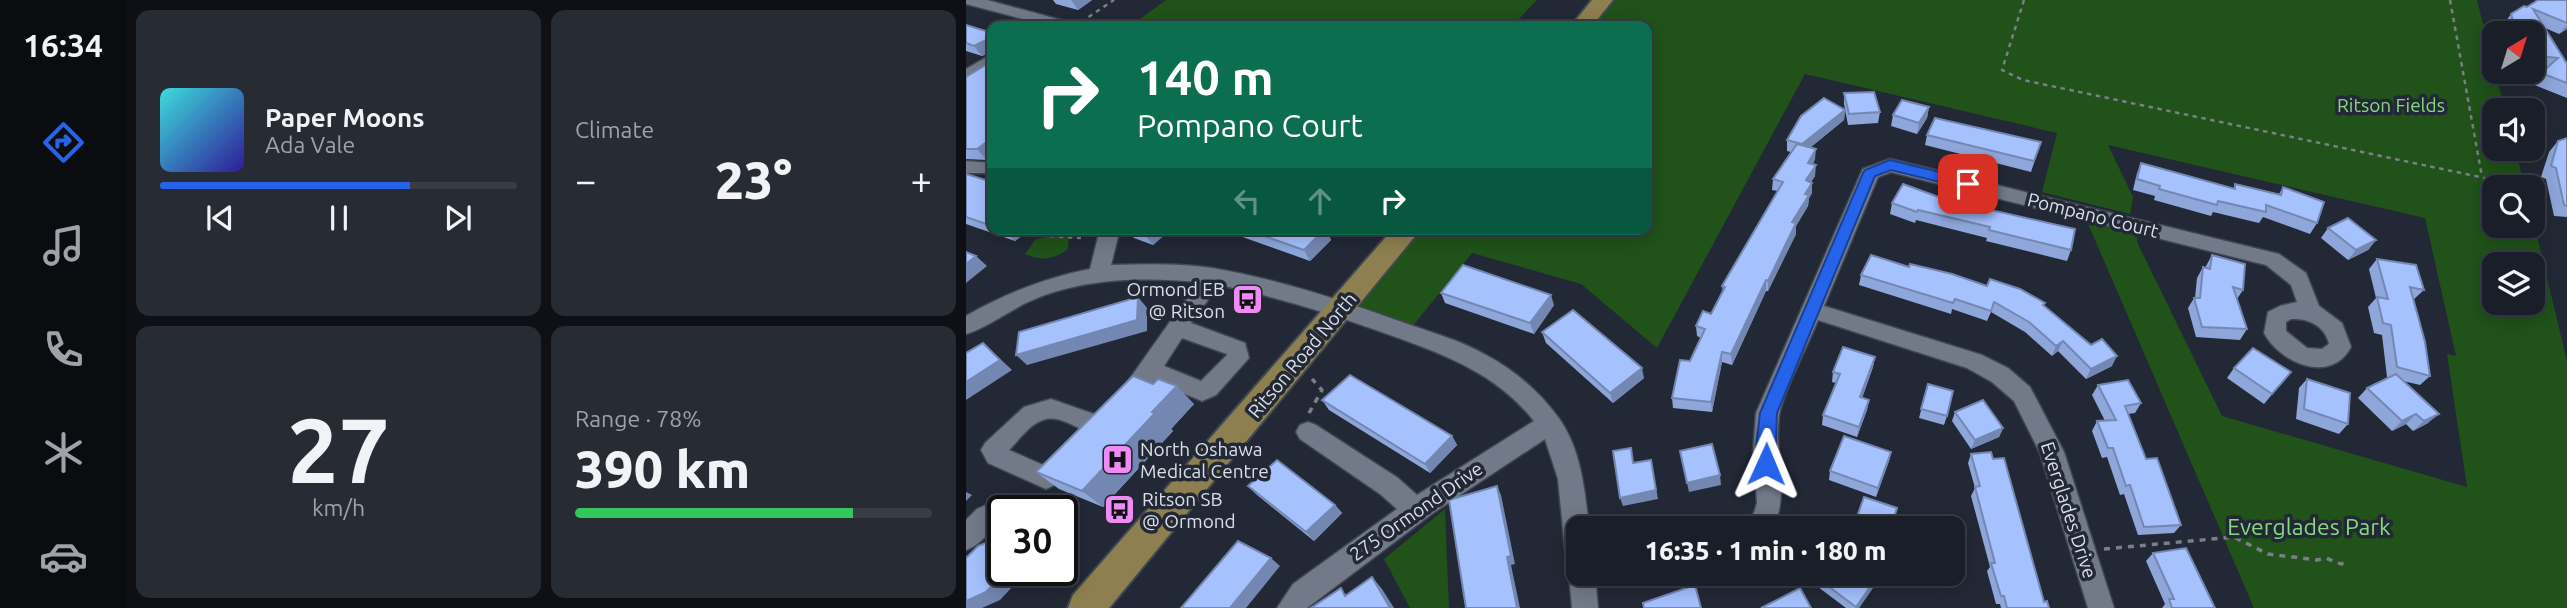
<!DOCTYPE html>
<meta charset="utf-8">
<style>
body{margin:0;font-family:Ubuntu,sans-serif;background:#272b34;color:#f1f3f6;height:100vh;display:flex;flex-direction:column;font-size:26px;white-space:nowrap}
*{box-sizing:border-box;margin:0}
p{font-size:23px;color:#9fa2a8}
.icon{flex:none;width:38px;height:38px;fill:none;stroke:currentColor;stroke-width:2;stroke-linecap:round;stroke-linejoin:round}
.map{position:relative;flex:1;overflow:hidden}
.panel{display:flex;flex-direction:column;gap:10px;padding:10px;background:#0e1016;width:840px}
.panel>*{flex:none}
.hud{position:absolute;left:21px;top:21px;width:665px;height:214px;border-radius:14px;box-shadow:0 4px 18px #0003,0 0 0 2px #383c45;background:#0b6e4f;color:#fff;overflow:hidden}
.needle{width:46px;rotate:38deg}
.fabs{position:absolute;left:1516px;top:21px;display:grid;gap:14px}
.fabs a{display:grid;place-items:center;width:63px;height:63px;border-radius:14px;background:#1a1e28;box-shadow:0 4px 18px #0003,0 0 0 2px #383c45;font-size:35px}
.speed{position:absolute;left:21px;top:495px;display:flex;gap:14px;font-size:35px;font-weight:700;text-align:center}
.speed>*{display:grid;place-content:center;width:91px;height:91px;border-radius:50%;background:#1a1e28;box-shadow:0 4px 18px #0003,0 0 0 2px #383c45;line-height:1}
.speed .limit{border:4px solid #111;border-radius:10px;background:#fff;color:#111}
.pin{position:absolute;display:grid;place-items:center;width:60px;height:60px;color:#fff;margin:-30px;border-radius:14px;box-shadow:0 4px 10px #0006}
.me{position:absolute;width:77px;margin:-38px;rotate:1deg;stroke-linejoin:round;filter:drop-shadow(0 0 5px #0008)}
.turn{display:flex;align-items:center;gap:24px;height:147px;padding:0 35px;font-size:32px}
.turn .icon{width:91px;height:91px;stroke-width:2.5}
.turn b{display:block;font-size:49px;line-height:60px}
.lanes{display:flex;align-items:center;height:66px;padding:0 35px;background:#0003;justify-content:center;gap:35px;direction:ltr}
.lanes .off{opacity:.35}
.big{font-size:52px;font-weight:800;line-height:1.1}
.panel .tile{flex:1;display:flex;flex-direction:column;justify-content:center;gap:10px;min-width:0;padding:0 24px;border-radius:14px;background:#272b34}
.panel .dial{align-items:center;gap:0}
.dial b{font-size:91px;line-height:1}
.song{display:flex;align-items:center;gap:21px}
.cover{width:84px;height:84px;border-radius:10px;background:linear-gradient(135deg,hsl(180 70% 55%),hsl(250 70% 35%))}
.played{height:7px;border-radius:4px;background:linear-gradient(90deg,#2563eb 70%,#383c45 70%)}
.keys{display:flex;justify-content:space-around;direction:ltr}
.heat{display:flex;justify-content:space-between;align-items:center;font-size:38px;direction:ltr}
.charge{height:10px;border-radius:5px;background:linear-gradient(90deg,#34c759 78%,#383c45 0)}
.panel .tiles{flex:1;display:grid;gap:10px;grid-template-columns:repeat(2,1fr)}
.trip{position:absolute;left:600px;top:516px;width:399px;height:70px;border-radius:14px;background:#1a1e28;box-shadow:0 4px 18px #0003,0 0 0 2px #383c45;font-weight:800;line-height:70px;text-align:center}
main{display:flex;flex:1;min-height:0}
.dock{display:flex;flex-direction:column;width:126px;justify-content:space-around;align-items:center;background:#0a0c10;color:#9fa2a8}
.dock .icon{width:49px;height:49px}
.dock .current{color:#2563eb}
.dock b{font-size:32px;color:#f1f3f6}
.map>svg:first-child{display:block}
</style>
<main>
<nav class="dock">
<b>16:34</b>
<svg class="icon current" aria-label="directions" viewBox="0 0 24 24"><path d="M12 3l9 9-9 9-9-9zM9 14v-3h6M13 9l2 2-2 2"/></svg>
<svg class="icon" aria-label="music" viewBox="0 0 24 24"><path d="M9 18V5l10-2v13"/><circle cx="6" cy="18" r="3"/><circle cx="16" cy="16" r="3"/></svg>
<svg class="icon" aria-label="phone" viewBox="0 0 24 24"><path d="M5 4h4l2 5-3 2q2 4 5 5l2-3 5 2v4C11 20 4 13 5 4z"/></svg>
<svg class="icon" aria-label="climate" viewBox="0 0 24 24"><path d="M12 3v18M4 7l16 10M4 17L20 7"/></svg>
<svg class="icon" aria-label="car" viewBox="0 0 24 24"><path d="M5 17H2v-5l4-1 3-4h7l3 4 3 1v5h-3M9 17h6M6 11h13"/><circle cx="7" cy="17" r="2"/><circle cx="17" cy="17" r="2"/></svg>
</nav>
<section class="panel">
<div class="tiles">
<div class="tile">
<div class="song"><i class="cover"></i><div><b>Paper Moons</b><p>Ada Vale</p></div></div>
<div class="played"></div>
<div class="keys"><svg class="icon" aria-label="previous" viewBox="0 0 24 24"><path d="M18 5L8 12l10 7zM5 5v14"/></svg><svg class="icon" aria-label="pause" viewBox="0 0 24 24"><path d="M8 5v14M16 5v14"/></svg><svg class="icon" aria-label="next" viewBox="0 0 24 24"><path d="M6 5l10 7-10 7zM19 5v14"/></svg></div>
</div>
<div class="tile"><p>Climate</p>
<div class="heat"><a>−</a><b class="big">23°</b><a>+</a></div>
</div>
<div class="tile dial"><b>27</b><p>km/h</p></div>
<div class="tile"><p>Range · 78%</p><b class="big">390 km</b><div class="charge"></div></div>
</div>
</section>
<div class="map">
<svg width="1601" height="608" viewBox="0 0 1601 608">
<rect width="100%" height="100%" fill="#222835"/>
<g fill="#20521a" fill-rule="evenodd">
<path d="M200,0H571L546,26H164Z"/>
<path d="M637,0H1511L1539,110H1528V149H1549L1559,187H1528V226H1566V215L1601,361V608H1288L1120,219L1172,231L1171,242L1256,416L1501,487L1481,354L1490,356L1459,218L1142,145L1167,197L1164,214L1076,192L1091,133L839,74L691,348L615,284L506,253L441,333L374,311L442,229H681V26H615ZM1528,264H1566V303H1528Z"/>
<path d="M94,231L103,236L102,249C87,260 75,261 59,254L69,240Z"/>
<path d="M479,509L483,608H444L418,559Z"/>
</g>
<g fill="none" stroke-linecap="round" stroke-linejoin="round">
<defs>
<g id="minor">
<path d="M0,0H21L106,23L108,26H83L0,4Z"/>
<path d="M26,54V66L0,81V69Z"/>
<path d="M924,159L1313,254L1340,273L1353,306L1376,323L1385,347C1365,385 1314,363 1298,333L1302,312L1314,306L1331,302L1325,285L1300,265L925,172L912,177L858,306L1016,355L1042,368L1064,387L1098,452L1148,608H1122L1074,453L1048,401L1026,382L1001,368L852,320C842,345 817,392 813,416C808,455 824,493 807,528H778L781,520L788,513L791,503L787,451L790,413L895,173L897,169ZM1325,319C1343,318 1359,326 1363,344L1356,349L1341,348L1320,331V322Z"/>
<path d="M0,161L26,163V173H0Z"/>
<path d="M134,229H154L145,265C179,264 213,263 246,268C311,279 374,300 436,322C464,332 494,340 520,355C548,370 573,391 592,417C615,448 619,491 623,528H612V561L603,558L599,549L592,479L579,439L467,513L341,608H311L327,584L431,509L414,494L334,439L330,432L334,425L342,422L350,425L432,478L451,495L568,421C528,370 471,352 413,331C360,312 307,296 253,285L225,323L279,343L283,358L250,395L236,401L188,381C178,394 169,414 151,408L148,401L232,282C175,277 115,278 62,302C41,312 22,327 0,334V316C40,293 79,278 124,269ZM216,338L261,354V355L235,381L198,366Z"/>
<path d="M85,399L142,419L146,426L142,433C121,441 99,412 77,420C64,424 52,441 43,450L77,465L97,453L106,456L109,464C104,476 92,484 80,489L22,463L15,450L19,443L58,407Z"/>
<path d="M20,505L29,509L33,517C26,531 14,545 0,550V520L11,509Z"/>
<path d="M612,563V574H629L632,608H606L603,574L607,565Z"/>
</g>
<g id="major">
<path d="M626,0H647L626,26H605Z"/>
<path d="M427,229H455L143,608H102L107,595Z"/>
</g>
</defs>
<use href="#minor" stroke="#414752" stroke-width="3"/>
<use href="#major" stroke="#414752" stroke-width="4"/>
<g stroke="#7a7f8a" stroke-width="2.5" stroke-dasharray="4.5 4.5" stroke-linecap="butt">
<path d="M1058,0L1036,70L1057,80L1561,187"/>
<path d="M1484,0L1516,177"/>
<path d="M115,22L148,0"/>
<path d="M1566,188L1585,193"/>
<path d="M81,229L82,236L115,238"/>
</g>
<g stroke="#7a7f8a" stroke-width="3.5" stroke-dasharray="6 6" stroke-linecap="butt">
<path d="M343,413L356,390L346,379"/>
<path d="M1138,549L1268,537L1302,554L1351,560L1360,558L1375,564L1381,562"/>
</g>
<use href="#minor" fill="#727a89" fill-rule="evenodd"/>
<use href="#major" fill="#8e7f50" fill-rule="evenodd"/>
</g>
<g fill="#8ea6da">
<path d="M87,0H126L112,10L90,4Z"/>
<path d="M1601,0V29L1593,34L1579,28L1601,64V98L1566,84L1580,68L1566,67V33H1540L1537,25L1545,14L1561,7Z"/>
<path d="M0,25L26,33V58L23,53L16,56L0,51Z"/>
<path d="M0,77L21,160L0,159Z"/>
<path d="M878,93L914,112L912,123L882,125L879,110L878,120L845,147L849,159L847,164L849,176L845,182L846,183V193L843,198L842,206L830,226V234L802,291H800L766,365L756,362L746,412L707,408L706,398L735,338L731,336L730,326L745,314L757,292L756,286L812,191L806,190L807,179L825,152L821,151V140L879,109L878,104Z"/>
<path d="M963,107L961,118L951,134L925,126L927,115Z"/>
<path d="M961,135L1075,142L1065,172L959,145Z"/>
<path d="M1601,138V217L1588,216L1580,179L1575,177L1583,152L1592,141Z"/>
<path d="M1175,163L1267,189L1269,184L1313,194L1317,187L1351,223L1344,234L1297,217L1293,223L1247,212L1245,216L1188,200L1189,196L1167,190L1171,173Z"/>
<path d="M0,174L26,182V229H64L49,241L0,224Z"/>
<path d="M937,184L1105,250L1101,261L1020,241L1021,238L950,220L949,223L924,214L926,203Z"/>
<path d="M1362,228L1410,240L1402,250L1382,260L1355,238Z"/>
<path d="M160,229H205L187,245L168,238Z"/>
<path d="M254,229H360L365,240L344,261Z"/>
<path d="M1246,255L1277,290L1271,299L1281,329L1274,340L1230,337L1222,308L1228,298H1229L1231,278L1237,267L1239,268Z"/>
<path d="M1411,259L1458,290L1447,300L1464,376L1454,385L1437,381L1462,423L1447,431L1440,424L1426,431L1392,398L1401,388L1423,377H1421L1416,335L1408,333L1402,307L1410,298L1403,269Z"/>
<path d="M943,267L1078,306L1146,366L1120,379L1092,351L1086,356L1059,332L1025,312L1021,321L986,309L985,314L893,285L895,275Z"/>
<path d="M475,293L588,305L568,334L479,303Z"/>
<path d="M576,332L678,378L647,403L580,343Z"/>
<path d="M909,357L907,367L896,398L903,400L901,410L891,437L856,425L857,415L870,383L866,382L867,372Z"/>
<path d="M1268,368L1325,372L1298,404L1261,378Z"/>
<path d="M1341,379L1382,424L1373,434L1330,419L1333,388Z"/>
<path d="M187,384L228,404L205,429L207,431L137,507L93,489L70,472Z"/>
<path d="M962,384L981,416L978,425L953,418Z"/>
<path d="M1132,385L1175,403L1169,413L1162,414L1180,459L1215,525L1208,533L1172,535L1158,494L1154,495L1141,457L1136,458L1126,431L1131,421H1139L1126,395Z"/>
<path d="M356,400L486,436L491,445L464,473L363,410Z"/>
<path d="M989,412L1037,428L1033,437L1005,449L986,421Z"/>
<path d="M925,452L923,461L910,497L863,480L864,471Z"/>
<path d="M1005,454L1078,602L1083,608H1035L1034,604H1030L1021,571L1024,567L1005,496L1009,488L1002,463Z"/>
<path d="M282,486L369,505L376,513L348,541L291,495Z"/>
<path d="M1187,553L1249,608H1196L1199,604L1180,561Z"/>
<path d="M845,574H914L913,579L893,608H880L844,581Z"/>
</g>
<g fill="#7487b2">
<path d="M105,0H126L112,10Z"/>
<path d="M1601,25V29L1593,34Z"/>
<path d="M18,41L20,50L23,53L16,56L8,46Z"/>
<path d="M963,107L961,118L951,134L953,123Z"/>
<path d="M879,110L878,120L835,155L836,144Z"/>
<path d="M26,138V156L21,160L11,149Z"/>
<path d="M850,149L849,159L841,173L842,163Z"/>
<path d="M850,165L849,176L839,191L840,180Z"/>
<path d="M846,183V193L843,198L842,206L830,226V234L802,291V281L839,194Z"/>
<path d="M41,229H64L49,241L39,231Z"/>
<path d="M184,229H205L187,245L178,234Z"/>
<path d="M360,229L365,240L344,261L338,250Z"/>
<path d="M1410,240L1402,250L1382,260L1390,250Z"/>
<path d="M10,256L21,266L0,283V264Z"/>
<path d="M800,280V291L766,365L765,354Z"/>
<path d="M585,295L588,305L568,334L564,323Z"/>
<path d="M172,297L181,308V331L61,365L50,355Z"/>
<path d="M1097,341L1092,351L1086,356L1090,346Z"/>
<path d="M17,343L46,370L0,400V382Z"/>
<path d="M756,352V362L746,412L745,402Z"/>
<path d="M1151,356L1146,366L1120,379L1125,369Z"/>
<path d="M909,357L907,367L893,407L894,397Z"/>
<path d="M676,368L678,378L647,403L644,393Z"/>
<path d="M211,386L228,404L205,429L207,431L137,507L116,491Z"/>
<path d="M903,400L901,410L891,437L893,427Z"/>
<path d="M1450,414L1440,424L1426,431L1436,421Z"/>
<path d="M1473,414L1462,423L1447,431L1458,421Z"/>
<path d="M1037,428L1033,437L1005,449L1009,440Z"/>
<path d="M486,436L491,445L464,473L459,464Z"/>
<path d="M925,452L923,461L910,497L912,488Z"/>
<path d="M685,460L692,499L657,506L654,498Z"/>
<path d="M754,475L755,485L723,492L721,483Z"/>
<path d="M531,486L535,495L549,564L545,565L554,608H551L541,557Z"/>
<path d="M0,492L6,495L0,501Z"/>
<path d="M369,505L376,513L348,541L340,532Z"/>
<path d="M96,518L105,524L96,534Z"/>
<path d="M305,558L314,566L280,608H264Z"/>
<path d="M41,570H62L34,600L16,608H0V601Z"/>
<path d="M913,574H914L913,579L893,608H890Z"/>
<path d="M406,577L416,589L428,608H424Z"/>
</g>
<g fill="#a5c1fe" stroke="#7487b2" stroke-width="2">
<path d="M1572,0H1601V23L1567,9L1601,64V83L1575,73L1592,58L1566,55V33H1551L1545,14L1558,6L1561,7Z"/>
<path d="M0,25L26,33V52L20,50L18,41L8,46L0,43Z"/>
<path d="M26,61V138L11,149H0V77Z"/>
<path d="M908,92L914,112L883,114L878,93Z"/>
<path d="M858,98L879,110L836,144L821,140L835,116Z"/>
<path d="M936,100L963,107L953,123L927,115Z"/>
<path d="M969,118L1075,142L1068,161L961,135Z"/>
<path d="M1601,138V206L1598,205L1590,168L1585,166L1592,141Z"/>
<path d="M831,144L850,149L842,163L850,165L840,180L846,183L839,194L843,195L826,222L830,223L802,281L800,280L765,354L756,352L745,402L706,398L714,360L724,361L739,329L730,326L737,311L745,314L759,287L756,286L817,182L807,179Z"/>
<path d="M1175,163L1269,189V184L1315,195L1317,187L1358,202L1351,223L1300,205V212L1252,201L1251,205L1193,189L1194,186L1171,179Z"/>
<path d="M0,174L26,182V226L0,217Z"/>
<path d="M937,184L981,200L1109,229L1105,250L1023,230L1024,227L952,210L951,212L926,203Z"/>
<path d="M1382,218L1410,240L1390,250L1362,228Z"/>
<path d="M164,229H184L178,234Z"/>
<path d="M278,229H359L338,250Z"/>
<path d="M0,252L10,256L0,264Z"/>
<path d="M905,255L943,267L944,264L986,274L1021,286L1024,279L1054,289L1079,303L1077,305L1125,345L1136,339L1151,356L1125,369L1097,341L1090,346L1063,322L1028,302L1025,311L989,299L987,303L895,275Z"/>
<path d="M1246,255L1279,264L1277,290L1267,287L1281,329L1236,327L1228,298H1234L1237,267L1244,269Z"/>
<path d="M1411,259L1450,265L1458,290L1444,287L1459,342L1464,376L1431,367L1425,325L1417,323L1411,297L1422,299Z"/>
<path d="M497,265L585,295L564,323L475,293Z"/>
<path d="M172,297L171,320L50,355L53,332Z"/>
<path d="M607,310L676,368L644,393L576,332Z"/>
<path d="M17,343L34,360L0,382V353Z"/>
<path d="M877,347L909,357L894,397L903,400L893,427L857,415L874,374L867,372Z"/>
<path d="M1287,348L1325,372L1306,394L1268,368Z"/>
<path d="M1430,374L1473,414L1458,421L1450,414L1436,421L1401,388Z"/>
<path d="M384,375L486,436L459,464L356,400Z"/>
<path d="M167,376L187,384L192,379L211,386L186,412L189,413L116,491L70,472Z"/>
<path d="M1341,379L1384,393L1382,424L1338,409Z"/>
<path d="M1162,380L1175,403L1159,406L1180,459L1191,458L1215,525L1178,527L1164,485L1160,486L1147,448H1142L1131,421L1150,420L1132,385Z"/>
<path d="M962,384L987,391L981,416L955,409Z"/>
<path d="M1017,400L1037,428L1009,440L989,412Z"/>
<path d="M878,436L925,452L912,488L864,471Z"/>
<path d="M746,444L754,475L721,483L714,451Z"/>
<path d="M665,448L667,463L685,460L690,490L654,498L647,451Z"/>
<path d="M1025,452L1027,459L1038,458L1078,602L1081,601L1083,608H1041L1038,596H1035L1025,563H1029L1009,487L1014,486L1005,454Z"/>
<path d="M311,460L369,505L340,532L282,486Z"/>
<path d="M531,486L545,556L541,557L551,608H500L483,500Z"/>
<path d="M898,497L931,508L925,528H887Z"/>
<path d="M66,503L83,511H47Z"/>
<path d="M37,518V570H41L20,592L0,601V558L12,546L31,538L30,524Z"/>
<path d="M272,541L305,558L264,608H215Z"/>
<path d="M1220,548L1249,608H1206L1203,599H1208L1187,553Z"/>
<path d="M846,574H913L890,607Z"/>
<path d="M406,577L424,608H345L375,588L379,596Z"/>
<path d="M729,585L735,608H678L677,603Z"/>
<path d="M834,588L845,608H795Z"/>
</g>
<path fill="#2563eb" stroke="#184099" stroke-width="2" d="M924,160L1002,179L1009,184L1002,189L925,170L909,176L811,413C810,425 811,461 807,470L800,472L794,470L790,448L794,413L897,173L899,170Z"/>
<defs>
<symbol id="bus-square" viewBox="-11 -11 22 22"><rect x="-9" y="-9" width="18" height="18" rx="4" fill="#ef8bf7" stroke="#222835"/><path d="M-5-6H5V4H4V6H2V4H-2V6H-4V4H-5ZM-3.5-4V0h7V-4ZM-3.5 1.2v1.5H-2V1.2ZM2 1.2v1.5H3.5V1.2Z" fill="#111"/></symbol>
<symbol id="hospital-square" viewBox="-11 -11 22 22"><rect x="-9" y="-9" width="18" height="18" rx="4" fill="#ef8bf7" stroke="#222835"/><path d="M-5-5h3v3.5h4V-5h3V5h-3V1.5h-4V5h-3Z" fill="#111"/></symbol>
</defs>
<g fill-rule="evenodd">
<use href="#bus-square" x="264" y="282" width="35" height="35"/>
<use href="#hospital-square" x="134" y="442" width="35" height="35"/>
<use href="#bus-square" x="136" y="492" width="35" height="35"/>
</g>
<g text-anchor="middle" stroke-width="7" stroke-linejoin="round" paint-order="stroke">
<g font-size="19" fill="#88d87f" stroke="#222835">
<text x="1425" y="112">Ritson Fields</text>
</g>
<g font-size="19" fill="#dbdfe8" stroke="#222835">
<text transform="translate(1127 215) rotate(14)" y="7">Pompano Court</text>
<text transform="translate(336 355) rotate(-50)" y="7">Ritson Road North</text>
<text transform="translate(1103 510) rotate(72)" y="7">Everglades Drive</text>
<text transform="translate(450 511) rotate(-35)" y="7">275 Ormond Drive</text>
</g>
<g font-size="19" fill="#dbdfe8" stroke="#222835" text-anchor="start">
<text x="259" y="296" text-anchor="end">Ormond EB<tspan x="259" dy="22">@ Ritson</tspan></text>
<text x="174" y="456">North Oshawa<tspan x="174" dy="22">Medical Centre</tspan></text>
<text x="176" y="506">Ritson SB<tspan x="176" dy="22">@ Ormond</tspan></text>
</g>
<g font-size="23" fill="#88d87f" stroke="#222835">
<text x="1343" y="535">Everglades Park</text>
</g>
</g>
</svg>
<div class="fabs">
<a><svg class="needle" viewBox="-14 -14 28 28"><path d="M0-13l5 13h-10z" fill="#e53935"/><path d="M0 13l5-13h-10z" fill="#9fa2a8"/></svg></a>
<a><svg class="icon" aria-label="sound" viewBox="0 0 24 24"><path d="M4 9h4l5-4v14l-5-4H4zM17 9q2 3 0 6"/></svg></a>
<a><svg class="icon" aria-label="search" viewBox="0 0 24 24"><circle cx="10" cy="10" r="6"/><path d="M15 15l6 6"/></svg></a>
<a><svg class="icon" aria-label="layers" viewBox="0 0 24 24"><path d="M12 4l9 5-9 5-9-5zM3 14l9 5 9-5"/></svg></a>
</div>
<div class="speed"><div class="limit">30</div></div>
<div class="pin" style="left:1002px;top:184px;background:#d93025"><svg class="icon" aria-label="arrive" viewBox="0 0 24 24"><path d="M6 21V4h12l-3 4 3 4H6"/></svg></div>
<svg class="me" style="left:800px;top:464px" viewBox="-20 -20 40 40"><path d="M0-17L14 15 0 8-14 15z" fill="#2563eb" stroke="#fff" stroke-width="4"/></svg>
<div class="trip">16:35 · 1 min · 180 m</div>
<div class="hud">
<div class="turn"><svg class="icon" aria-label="right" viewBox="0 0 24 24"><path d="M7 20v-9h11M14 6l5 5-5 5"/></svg><div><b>140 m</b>Pompano Court</div></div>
<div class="lanes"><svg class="icon off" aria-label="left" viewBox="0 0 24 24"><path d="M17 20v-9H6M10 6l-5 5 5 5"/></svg><svg class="icon off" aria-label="ahead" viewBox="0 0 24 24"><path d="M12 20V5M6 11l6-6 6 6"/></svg><svg class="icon" aria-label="right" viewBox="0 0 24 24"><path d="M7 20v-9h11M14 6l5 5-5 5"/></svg></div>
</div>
</div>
</main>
